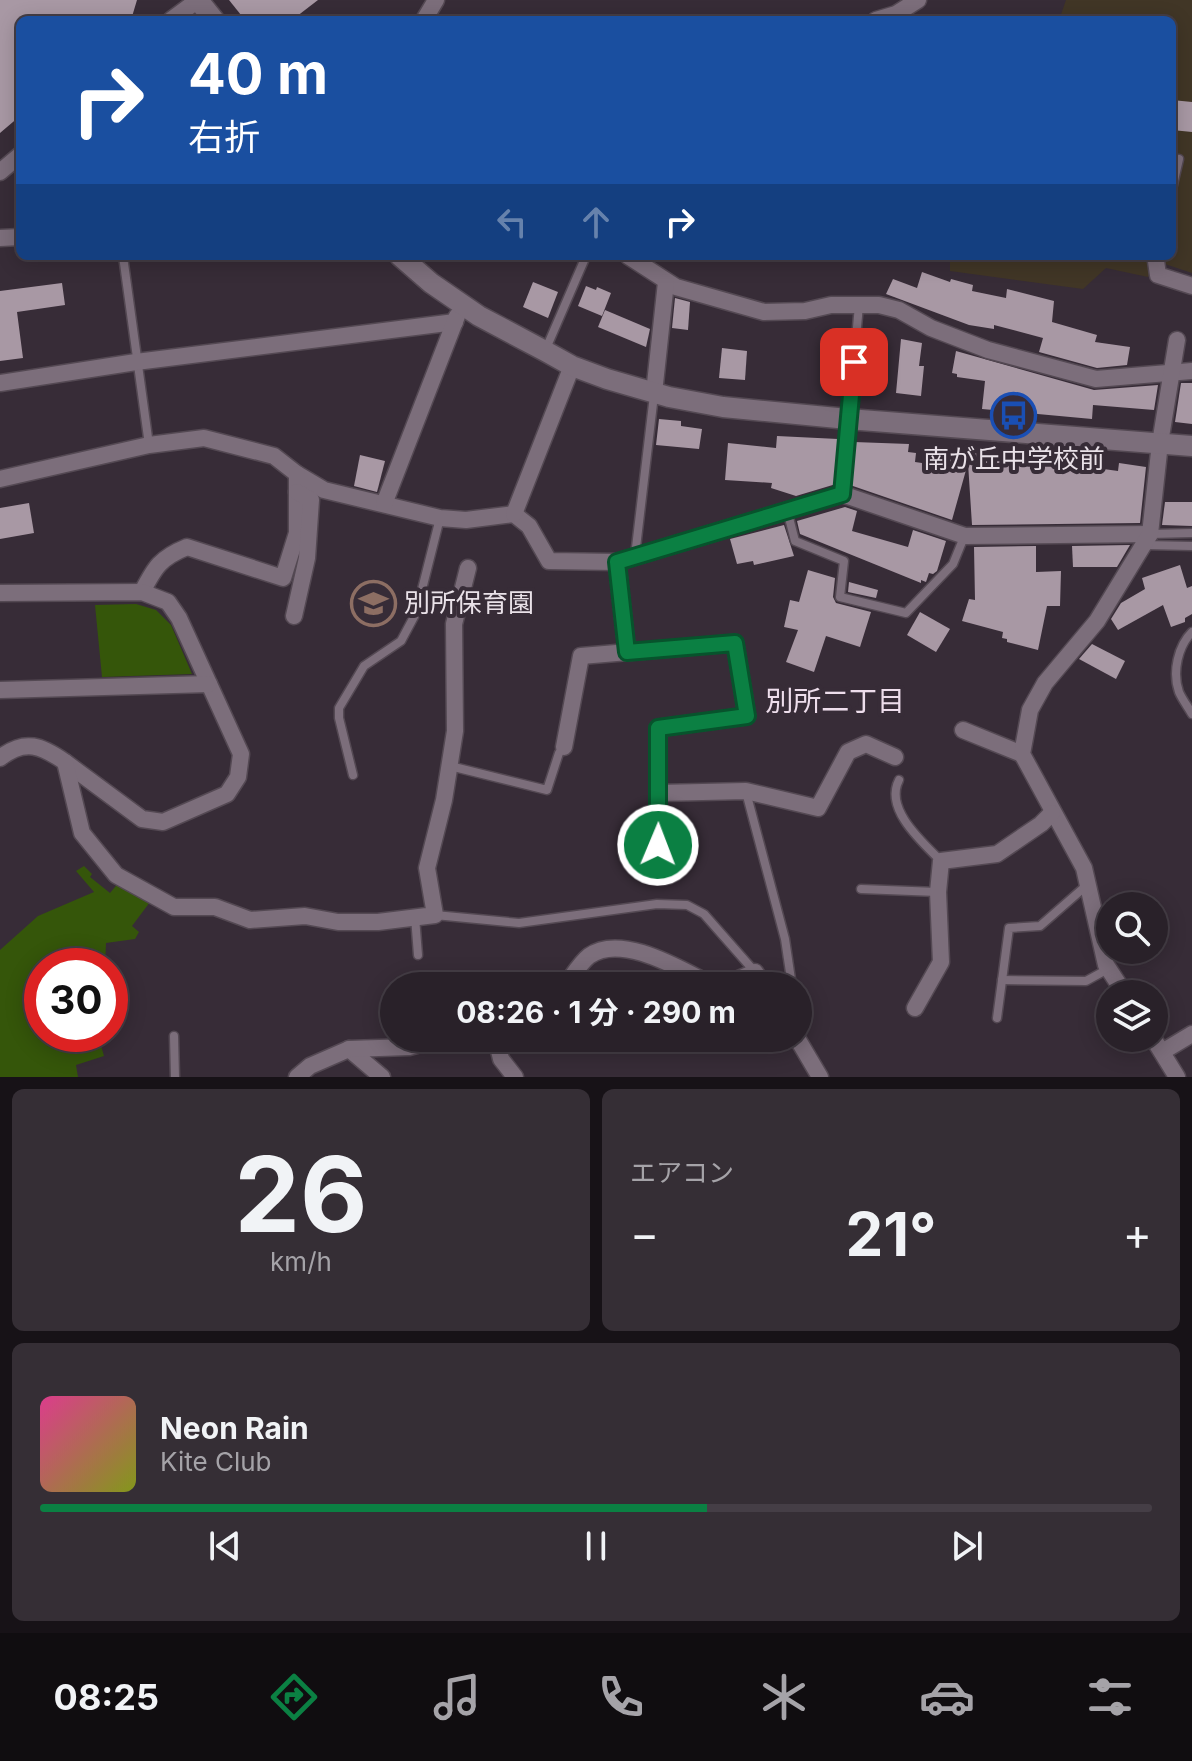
<!DOCTYPE html>
<html lang="ja">
<meta charset="utf-8">
<style>
body{margin:0;font-family:Inter,"Noto Sans JP",sans-serif;background:#352e35;color:#f1f3f6;height:100vh;display:flex;flex-direction:column;font-size:30px;white-space:nowrap}
*{box-sizing:border-box;margin:0}
p{font-size:26px;color:#a5a3a8}
.icon{flex:none;width:44px;height:44px;fill:none;stroke:currentColor;stroke-width:2;stroke-linecap:round;stroke-linejoin:round}
.map{position:relative;height:1077px;overflow:hidden}
.drawer{display:flex;flex-direction:column;gap:12px;padding:12px;background:#171217;flex:1}
.drawer>*{flex:none}
.banner{position:absolute;left:16px;top:16px;width:1160px;height:244px;border-radius:12px;box-shadow:0 4px 20px #0003,0 0 0 2px #453e46;background:#1a4fa0;color:#fff;overflow:hidden}
.tools{position:absolute;left:1096px;top:892px;display:grid;gap:16px}
.tools a{display:grid;place-items:center;width:72px;height:72px;border-radius:50%;background:#292129;box-shadow:0 4px 20px #0003,0 0 0 2px #453e46;font-size:40px}
.speed{position:absolute;left:24px;top:948px;display:flex;gap:16px;font-size:40px;font-weight:700;text-align:center}
.speed>*{display:grid;place-content:center;width:104px;height:104px;border-radius:50%;background:#292129;box-shadow:0 4px 20px #0003,0 0 0 2px #453e46;line-height:1}
.speed .limit{border:12px solid #d22;background:#fff;color:#111}
.pin{position:absolute;display:grid;place-items:center;width:68px;height:68px;color:#fff;margin:-34px;border-radius:16px;box-shadow:0 4px 12px #0006}
.me{position:absolute;width:88px;margin:-44px;rotate:1deg;stroke-linejoin:round;filter:drop-shadow(0 0 6px #0008)}
.turn{display:flex;align-items:center;gap:28px;height:168px;padding:0 40px;font-size:36px}
.turn .icon{width:104px;height:104px;stroke-width:2.5}
.turn b{display:block;font-size:56px;line-height:68px}
.lanes{display:flex;align-items:center;height:76px;padding:0 40px;background:#0003;justify-content:center;gap:40px;direction:ltr}
.lanes .off{opacity:.35}
.big{font-size:60px;font-weight:700;line-height:1.1}
.drawer .tile{flex:1;display:flex;flex-direction:column;justify-content:center;gap:12px;min-width:0;padding:0 28px;border-radius:12px;background:#352e35}
.drawer .dial{align-items:center;gap:0}
.dial b{font-size:104px;line-height:1}
.song{display:flex;align-items:center;gap:24px}
.cover{width:96px;height:96px;border-radius:12px;background:linear-gradient(135deg,hsl(330 70% 55%),hsl(70 70% 35%))}
.played{height:8px;border-radius:4px;background:linear-gradient(90deg,#0b8043 60%,#453e46 60%)}
.keys{display:flex;justify-content:space-around;direction:ltr}
.heat{display:flex;justify-content:space-between;align-items:center;font-size:44px;direction:ltr}
.drawer .tiles{flex:1;display:grid;gap:12px;grid-template-columns:1fr 1fr}
.tile:last-child{grid-column:span 2}
.trip{position:absolute;left:380px;top:972px;width:432px;height:80px;border-radius:40px;background:#292129;box-shadow:0 4px 20px #0003,0 0 0 2px #453e46;font-weight:700;line-height:80px;text-align:center}
.tabs{display:flex;height:128px;justify-content:space-around;align-items:center;background:#100d10;color:#a5a3a8}
.tabs .icon{width:56px;height:56px}
.tabs .active{color:#0b8043}
.tabs b{font-size:36px;color:#f1f3f6}
.map>svg:first-child{display:block}
</style>
<div class="map">
<svg width="1192" height="1077" viewBox="0 0 1192 1077">
<rect width="100%" height="100%" fill="#372c37"/>
<path fill="#413626" d="M1066,0H1192V273L1156,261L1148,277L1106,268L1083,289L950,271V256H1172V20H1059Z"/>
<g fill="#35560a">
<path d="M136,604L156,610L171,625L192,674L102,677L95,605Z"/>
<path d="M84,866L92,874L90,877L110,893L120,881L150,902L132,926L139,932L135,939L106,943L105,966H42V1034H101L98,1035L104,1056L76,1065L78,1077H0V950L38,916L94,892L76,871Z"/>
</g>
<g fill="#a898a4">
<path d="M0,0H137L131,20H20V116L0,133Z"/>
<path d="M229,0H318L292,20H245Z"/>
<path d="M1172,100L1192,102V132L1172,130Z"/>
<path d="M922,272L950,282L951,279L973,285L972,291L1006,298L1007,289L1054,301L1052,322L1097,335L1095,342L1130,347L1127,365L1097,368L1039,352L1043,338L994,325V329L969,325L886,294L893,279L917,288Z"/>
<path d="M533,282L558,292L548,318L523,307Z"/>
<path d="M62,283L65,305L17,312L23,358L0,361V291Z"/>
<path d="M586,286L596,290L597,287L611,293L602,316L578,306Z"/>
<path d="M675,298L690,302L688,330L672,328Z"/>
<path d="M605,310L650,329L646,347L598,327Z"/>
<path d="M901,339L922,343L919,366H924L921,396L896,393Z"/>
<path d="M722,348L747,351L745,380L719,378Z"/>
<path d="M956,351L1094,390L1158,385L1154,410L1093,405L1092,419L982,409L985,381L957,377V374L952,373Z"/>
<path d="M1181,383H1192V424L1175,422Z"/>
<path d="M659,419L681,421V426L702,429L699,449L656,445Z"/>
<path d="M777,436L838,439L836,484L796,496L771,488L772,483L725,480L728,443L776,448Z"/>
<path d="M854,442L909,444L908,452L916,453L915,462L936,465L938,455L974,457L975,453L1057,460L1056,469L1089,472V467L1118,471L1119,463L1146,467L1140,523L972,525L968,463L952,520L850,485Z"/>
<path d="M360,455L385,461L377,492L354,486Z"/>
<path d="M1165,502H1192V526L1162,525Z"/>
<path d="M29,503L34,533L0,539V508Z"/>
<path d="M845,507L857,511L852,531L908,547L913,530L946,541L937,571L933,574L929,573L926,582L921,580V583L800,534L797,521Z"/>
<path d="M784,525L794,556L754,565L753,561L737,564L730,539Z"/>
<path d="M1130,545L1117,567H1073L1072,546Z"/>
<path d="M1036,546V572L1061,571L1060,606H1047L1038,650L1007,642V639L1002,638L1003,632L962,621L969,599L975,600L974,547Z"/>
<path d="M1180,565L1187,588L1192,586V614L1185,618V622L1171,627L1163,605L1118,630L1111,619L1121,603L1145,589L1142,578Z"/>
<path d="M808,570L835,578L833,597L836,603L871,612L860,647L826,636L814,672L786,662L798,630L784,627L790,600L799,602Z"/>
<path d="M849,582L878,590L876,598L848,592Z"/>
<path d="M920,612L950,629L936,652L907,635Z"/>
<path d="M1092,644L1125,661L1116,679L1079,659Z"/>
</g>
<g fill="none" stroke-linecap="round" stroke-linejoin="round">
<defs>
<g id="lane">
<path d="M1172,189L1179,159"/>
<path d="M123,256L149,445"/>
<path d="M545,351L586,256"/>
<path d="M842,494L859,305"/>
<path d="M787,510L795,541L844,561L840,597L906,613L953,564L964,537"/>
<path d="M1150,534L1192,533"/>
<path d="M1145,545L1192,546"/>
<path d="M635,556L654,395"/>
<path d="M1192,632C1178,646 1172,672 1179,692C1182,699 1188,707 1192,714"/>
<path d="M450,766L547,790L559,753L564,747"/>
<path d="M353,775L339,718V708L364,666L401,641L416,613L440,518"/>
<path d="M899,780C884,809 922,842 941,861"/>
<path d="M746,792L785,939L792,986"/>
<path d="M861,889L937,892"/>
<path d="M435,915L519,923L657,904L687,905L704,914L755,972"/>
<path d="M415,917L418,955"/>
<path d="M1002,980L1086,981L1108,969"/>
<path d="M997,1018L1009,928L1040,926L1087,885"/>
<path d="M174,1036L175,1077"/>
</g>
<g id="street">
<path d="M171,20L198,0"/>
<path d="M424,20L436,0"/>
<path d="M876,20L896,14L918,0"/>
<path d="M0,172L20,155"/>
<path d="M0,238L20,237"/>
<path d="M628,256L676,287L764,312L805,311L831,305H879L899,310L931,328L988,350L1096,379L1192,371"/>
<path d="M1156,261L1158,275L1192,286"/>
<path d="M0,383L136,362L455,322"/>
<path d="M654,393L666,282"/>
<path d="M0,479L149,445L204,438L274,456L297,474L324,490L440,518L466,520L514,514L529,526L549,561L617,562L842,494L965,536L1150,534"/>
<path d="M384,504L457,316"/>
<path d="M514,514L572,366"/>
<path d="M617,562L627,652"/>
<path d="M142,592C155,567 160,558 187,547L283,578L297,533V474"/>
<path d="M0,593L142,592L168,602L179,618L241,754L238,777L227,794L163,822L142,819L65,762"/>
<path d="M294,616L307,558L311,500L297,492"/>
<path d="M0,690L209,684"/>
<path d="M963,730L1022,754"/>
<path d="M564,747L581,656L735,643L747,716L658,728V871"/>
<path d="M0,758C25,738 42,746 65,762L82,833L116,875L174,907H215L250,920L305,916L338,922H378L435,915L427,868L444,800L455,731L454,624L468,568"/>
<path d="M659,793L746,791L818,808L848,752L866,744L895,757"/>
<path d="M565,986C572,977 580,963 589,956C622,932 683,971 714,986"/>
<path d="M722,986L755,972L764,986"/>
<path d="M1125,994L1106,965L1084,868L1022,754L1030,710L1045,683L1097,621L1150,534L1160,443L1177,340"/>
<path d="M915,1008L941,962L938,892L941,861L997,854L1041,824L1052,813"/>
<path d="M496,1038L501,1059L515,1077"/>
<path d="M797,1038L820,1077"/>
<path d="M1153,1038L1177,1077"/>
<path d="M349,1049L382,1077"/>
<path d="M1162,1052L1192,1034"/>
<path d="M297,1077L310,1066L349,1049L409,1047L443,1038"/>
</g>
<g id="secondary">
<path d="M198,0L214,20"/>
<path d="M400,256L431,283L479,316L545,351L572,366L607,379L669,397L723,407L848,419L1192,446"/>
</g>
</defs>
<use href="#lane" stroke="#544953" stroke-width="11"/>
<use href="#street" stroke="#544953" stroke-width="19"/>
<use href="#secondary" stroke="#544953" stroke-width="23"/>
<use href="#lane" stroke="#7c6e7b" stroke-width="8"/>
<use href="#street" stroke="#7c6e7b" stroke-width="16"/>
<use href="#secondary" stroke="#7c6e7b" stroke-width="20"/>
</g>
<g fill="none" stroke-linecap="round" stroke-linejoin="round">
<defs>
<path id="route" d="M658,845V728L747,716L735,643L627,652L617,562L842,494L854,362"/>
</defs>
<use href="#route" stroke="#07532c" stroke-width="20"/>
<use href="#route" stroke="#0b8043" stroke-width="14"/>
</g>
<defs>
<symbol id="bus-ring" viewBox="-11 -11 22 22"><circle r="9.5" fill="#372c37" stroke="#1a4fb4" stroke-width="1.5"/><path d="M-5-6H5V4H4V6H2V4H-2V6H-4V4H-5ZM-3.5-4V0h7V-4ZM-3.5 1.2v1.5H-2V1.2ZM2 1.2v1.5H3.5V1.2Z" fill="#1a4fb4"/></symbol>
<symbol id="school-ring" viewBox="-11 -11 22 22"><circle r="9.5" fill="#372c37" stroke="#8d6e63" stroke-width="1.5"/><path d="M0-5L7-2L0 1L-7-2ZM-4 1L0 2.5L4 1V4Q0 6-4 4Z" fill="#8d6e63"/></symbol>
</defs>
<g fill-rule="evenodd">
<use href="#bus-ring" x="988" y="390" width="51" height="51"/>
<use href="#school-ring" x="348" y="578" width="51" height="51"/>
</g>
<g text-anchor="middle" stroke-width="8" stroke-linejoin="round" paint-order="stroke">
<g font-size="26" fill="#e9e1e8" stroke="#372c37">
<text x="1014" y="468">南が丘中学校前</text>
<text x="404" y="612" text-anchor="start">別所保育園</text>
</g>
<g font-size="28" fill="#edddeb" stroke="#372c37">
<text x="835" y="711">別所二丁目</text>
</g>
</g>
</svg>
<div class="tools">
<a><svg class="icon" aria-label="search" viewBox="0 0 24 24"><circle cx="10" cy="10" r="6"/><path d="M15 15l6 6"/></svg></a>
<a><svg class="icon" aria-label="layers" viewBox="0 0 24 24"><path d="M12 4l9 5-9 5-9-5zM3 14l9 5 9-5"/></svg></a>
</div>
<div class="speed"><div class="limit">30</div></div>
<div class="pin" style="left:854px;top:362px;background:#d93025"><svg class="icon" aria-label="arrive" viewBox="0 0 24 24"><path d="M6 21V4h12l-3 4 3 4H6"/></svg></div>
<svg class="me" style="left:658px;top:845px" viewBox="-20 -20 40 40"><circle r="17" fill="#0b8043" stroke="#fff" stroke-width="3"/><path d="M0-11L8 9 0 5-8 9z" fill="#fff"/></svg>
<div class="trip">08:26 · 1 分 · 290 m</div>
<div class="banner">
<div class="turn"><svg class="icon" aria-label="right" viewBox="0 0 24 24"><path d="M7 20v-9h11M14 6l5 5-5 5"/></svg><div><b>40 m</b>右折</div></div>
<div class="lanes"><svg class="icon off" aria-label="left" viewBox="0 0 24 24"><path d="M17 20v-9H6M10 6l-5 5 5 5"/></svg><svg class="icon off" aria-label="ahead" viewBox="0 0 24 24"><path d="M12 20V5M6 11l6-6 6 6"/></svg><svg class="icon" aria-label="right" viewBox="0 0 24 24"><path d="M7 20v-9h11M14 6l5 5-5 5"/></svg></div>
</div>
</div>
<section class="drawer">
<div class="tiles">
<div class="tile dial"><b>26</b><p>km/h</p></div>
<div class="tile"><p>エアコン</p>
<div class="heat"><a>−</a><b class="big">21°</b><a>+</a></div>
</div>
<div class="tile">
<div class="song"><i class="cover"></i><div><b>Neon Rain</b><p>Kite Club</p></div></div>
<div class="played"></div>
<div class="keys"><svg class="icon" aria-label="previous" viewBox="0 0 24 24"><path d="M18 5L8 12l10 7zM5 5v14"/></svg><svg class="icon" aria-label="pause" viewBox="0 0 24 24"><path d="M8 5v14M16 5v14"/></svg><svg class="icon" aria-label="next" viewBox="0 0 24 24"><path d="M6 5l10 7-10 7zM19 5v14"/></svg></div>
</div>
</div>
</section>
<nav class="tabs">
<b>08:25</b>
<svg class="icon active" aria-label="directions" viewBox="0 0 24 24"><path d="M12 3l9 9-9 9-9-9zM9 14v-3h6M13 9l2 2-2 2"/></svg>
<svg class="icon" aria-label="music" viewBox="0 0 24 24"><path d="M9 18V5l10-2v13"/><circle cx="6" cy="18" r="3"/><circle cx="16" cy="16" r="3"/></svg>
<svg class="icon" aria-label="phone" viewBox="0 0 24 24"><path d="M5 4h4l2 5-3 2q2 4 5 5l2-3 5 2v4C11 20 4 13 5 4z"/></svg>
<svg class="icon" aria-label="climate" viewBox="0 0 24 24"><path d="M12 3v18M4 7l16 10M4 17L20 7"/></svg>
<svg class="icon" aria-label="car" viewBox="0 0 24 24"><path d="M5 17H2v-5l4-1 3-4h7l3 4 3 1v5h-3M9 17h6M6 11h13"/><circle cx="7" cy="17" r="2"/><circle cx="17" cy="17" r="2"/></svg>
<svg class="icon" aria-label="filters" viewBox="0 0 24 24"><path d="M4 7h16M4 17h16"/><circle cx="9" cy="7" r="2"/><circle cx="15" cy="17" r="2"/></svg>
</nav>
